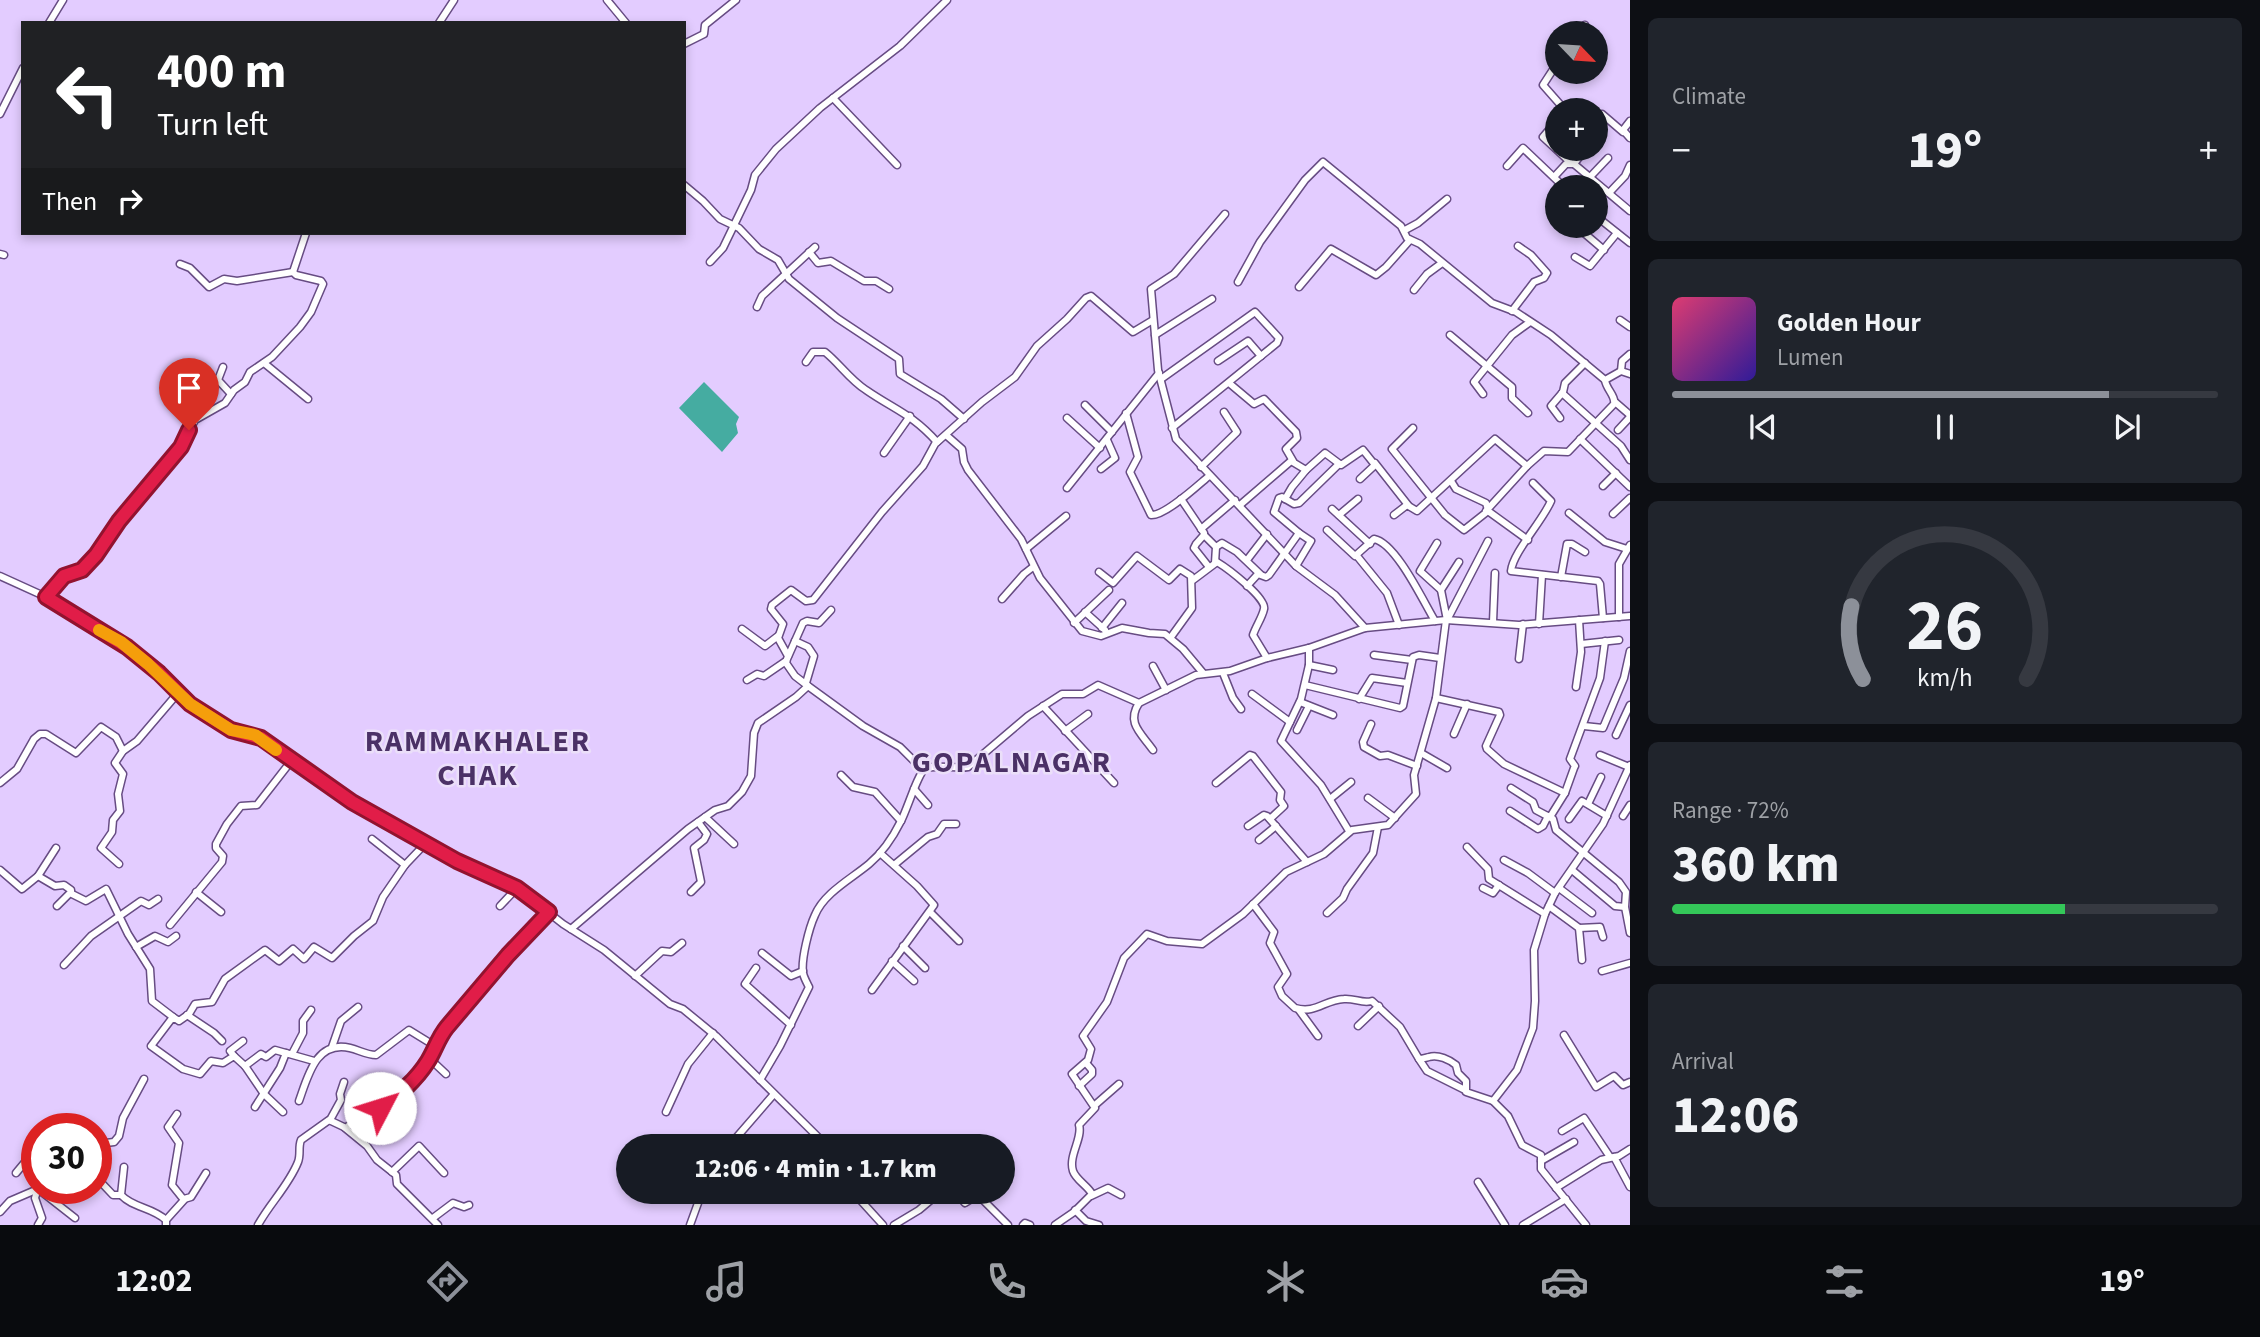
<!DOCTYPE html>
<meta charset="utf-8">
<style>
body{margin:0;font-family:"Source Sans 3",sans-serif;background:#20242c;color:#f1f3f6;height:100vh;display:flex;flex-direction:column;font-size:26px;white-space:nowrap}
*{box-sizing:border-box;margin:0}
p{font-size:23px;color:#9ea1a6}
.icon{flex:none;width:38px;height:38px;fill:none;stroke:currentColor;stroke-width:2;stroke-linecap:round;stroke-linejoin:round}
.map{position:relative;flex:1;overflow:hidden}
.side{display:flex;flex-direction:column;gap:18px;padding:18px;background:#0d0f14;width:630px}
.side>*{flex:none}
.top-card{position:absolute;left:21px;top:21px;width:665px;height:214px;border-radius:0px;box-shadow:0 4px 10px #0003;background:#202124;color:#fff;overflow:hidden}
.needle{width:46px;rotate:115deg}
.tools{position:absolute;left:1545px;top:21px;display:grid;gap:14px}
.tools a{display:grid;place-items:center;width:63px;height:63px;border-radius:50%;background:#171b24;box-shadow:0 4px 10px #0003;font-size:35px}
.speed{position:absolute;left:21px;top:1113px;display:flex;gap:14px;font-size:35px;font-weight:700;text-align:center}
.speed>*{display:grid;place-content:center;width:91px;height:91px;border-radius:50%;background:#171b24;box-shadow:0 4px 10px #0003;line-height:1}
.speed .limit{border:10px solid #d22;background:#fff;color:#111}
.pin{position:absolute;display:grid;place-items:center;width:60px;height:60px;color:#fff;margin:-72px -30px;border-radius:50% 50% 50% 0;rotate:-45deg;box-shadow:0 0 7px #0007}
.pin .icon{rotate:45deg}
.me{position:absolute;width:77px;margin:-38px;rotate:50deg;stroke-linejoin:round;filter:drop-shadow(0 0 5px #0008)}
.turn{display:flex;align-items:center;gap:24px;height:147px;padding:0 21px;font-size:32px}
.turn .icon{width:91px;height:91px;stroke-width:2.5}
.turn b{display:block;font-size:49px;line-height:60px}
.then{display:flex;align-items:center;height:66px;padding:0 21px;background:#0003;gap:14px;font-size:26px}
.big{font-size:52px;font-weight:800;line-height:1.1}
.side .card{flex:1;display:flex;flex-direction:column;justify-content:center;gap:10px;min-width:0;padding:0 24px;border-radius:10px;background:#20242c}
.side .dial{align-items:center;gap:0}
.dial svg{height:182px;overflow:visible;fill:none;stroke:#363941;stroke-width:7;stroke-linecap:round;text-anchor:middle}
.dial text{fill:#f1f3f6;stroke:none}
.song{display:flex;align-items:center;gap:21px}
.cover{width:84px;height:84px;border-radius:10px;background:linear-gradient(135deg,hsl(340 70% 55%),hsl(250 70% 35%))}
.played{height:7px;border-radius:4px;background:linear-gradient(90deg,#8c9099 80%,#363941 80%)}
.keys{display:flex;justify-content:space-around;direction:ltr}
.heat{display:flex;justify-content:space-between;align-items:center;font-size:38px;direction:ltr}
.charge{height:10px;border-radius:5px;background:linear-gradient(90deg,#34c759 72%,#363941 0)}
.trip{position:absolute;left:616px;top:1134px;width:399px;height:70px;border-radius:35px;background:#171b24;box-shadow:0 4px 10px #0003;font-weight:800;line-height:70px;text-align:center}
.tab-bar{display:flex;height:112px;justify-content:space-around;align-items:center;background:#090b0e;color:#9ea1a6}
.tab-bar .icon{width:49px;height:49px}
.tab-bar .selected{color:#8c9099}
.tab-bar b{font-size:32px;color:#f1f3f6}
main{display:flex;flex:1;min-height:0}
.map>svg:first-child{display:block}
</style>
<main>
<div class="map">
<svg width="1630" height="1225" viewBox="0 0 1630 1225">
<rect width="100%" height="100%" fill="#e3ccff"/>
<path fill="#45aca1" d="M704,382L739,417L736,424L738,433L722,452L679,408Z"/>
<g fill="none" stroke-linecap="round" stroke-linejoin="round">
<defs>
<g id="minor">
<path d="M607,0L626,23"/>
<path d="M49,23L63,0"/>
<path d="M439,23L454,0"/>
<path d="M1579,33L1585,25"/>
<path d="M684,44L704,34L705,25L736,0"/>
<path d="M1558,62L1543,85L1565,110"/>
<path d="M833,98L897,165"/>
<path d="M0,114L23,68"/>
<path d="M1602,114L1623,132"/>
<path d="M1630,121L1623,130L1630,138"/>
<path d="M1554,124L1543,137L1571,163"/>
<path d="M1574,164L1585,149"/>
<path d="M1507,166L1523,148L1564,187"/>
<path d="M1554,177L1566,164H1574L1630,211"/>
<path d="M1590,177L1608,158"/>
<path d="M684,185L703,201L720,219L739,228L759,249L778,260L789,279L837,318L899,359L900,374L941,399L964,419"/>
<path d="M1609,193L1625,176L1630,165"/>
<path d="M1225,214L1174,274L1151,289L1158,370L1176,439L1296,566L1335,595L1365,628"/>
<path d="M1596,216L1630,243"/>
<path d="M1405,230L1418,223L1447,199"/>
<path d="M1570,232L1577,227L1604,250"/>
<path d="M809,252L818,263L831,261L864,281H876L889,289"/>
<path d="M0,254L4,255"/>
<path d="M1575,257L1590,266L1617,233"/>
<path d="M710,262L723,248L751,190L755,175L776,149L820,108L900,46L947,0"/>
<path d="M180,264L190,268L209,287L224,279L237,281L293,272"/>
<path d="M1238,282L1260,242L1305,180L1323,162L1401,226L1407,238L1420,244L1492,303L1516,312L1551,335L1605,380L1621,371L1630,374"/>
<path d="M1299,287L1331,249L1376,275L1386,267L1410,240"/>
<path d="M1414,290L1427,274L1442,263"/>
<path d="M757,307L762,296L815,247"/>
<path d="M1512,311L1534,282L1544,278L1547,273L1531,255L1518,246"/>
<path d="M1620,320L1630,327"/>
<path d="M1155,335L1212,299"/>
<path d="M1450,335L1512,387V398L1528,413"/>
<path d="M1218,361L1248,341L1261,356"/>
<path d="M806,362L813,352H825C839,363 850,380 866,390C895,410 912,414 937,442"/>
<path d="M264,363L308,399"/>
<path d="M223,367L218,380L231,394"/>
<path d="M1621,371L1622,361L1630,354"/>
<path d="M1161,379L1255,312L1279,338L1277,343L1172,428"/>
<path d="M1229,383L1254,404L1264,399L1296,432L1297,438L1286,449L1293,461"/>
<path d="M1562,393L1621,446L1630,460"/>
<path d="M1483,394L1474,382L1512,335L1530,322"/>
<path d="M1615,402L1630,415"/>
<path d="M1085,405L1112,432"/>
<path d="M1126,413L1138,457L1130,472L1151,515C1165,516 1197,486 1209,476"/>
<path d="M1067,418L1100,448"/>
<path d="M1560,418L1551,406L1563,392L1565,383L1585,363"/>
<path d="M1413,428L1392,449L1445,515L1464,530L1488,511L1528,540"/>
<path d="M1618,430L1630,417"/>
<path d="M946,435L962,449L964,462L968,470L1021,539L1040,578L1082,631L1101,636L1122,628L1149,633L1165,634L1183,649L1203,673"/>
<path d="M1580,439L1630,487"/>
<path d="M884,453L910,416"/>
<path d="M1375,463L1408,505"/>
<path d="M1201,467L1237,432L1224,412"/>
<path d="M1101,469L1115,458L1107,440"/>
<path d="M1451,481L1456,489L1486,503L1488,510"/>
<path d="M1533,483L1551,501C1542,522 1513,552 1511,571L1598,581L1600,584L1603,618"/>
<path d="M1603,486L1616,473"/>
<path d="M1067,488L1159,373"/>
<path d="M1181,499L1204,533V535L1196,544L1194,548L1209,567"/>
<path d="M1285,499L1292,487L1306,470"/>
<path d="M1240,505L1291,461L1306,470L1325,453L1341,465L1363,450L1375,465L1360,479"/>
<path d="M1332,509L1370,544"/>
<path d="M1486,511L1527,466"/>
<path d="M1569,513L1605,542L1627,549"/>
<path d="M1613,514L1630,498"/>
<path d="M1339,515L1358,499"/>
<path d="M1394,515L1407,505L1417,511L1495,439L1527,466L1544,451L1568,452L1614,404C1616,396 1606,389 1605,380"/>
<path d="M1201,529L1235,500"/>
<path d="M1327,530L1355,556L1374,539C1396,543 1423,601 1435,621"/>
<path d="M1204,535L1216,547L1215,563"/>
<path d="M1437,543L1420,571L1441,590"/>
<path d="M1216,547L1222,543L1237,552L1260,574"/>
<path d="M1026,549L1066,516"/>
<path d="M1357,556L1387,593L1399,625"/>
<path d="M1247,560L1267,534"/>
<path d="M1296,566L1311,541L1299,533"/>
<path d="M1099,572L1113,583L1137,556L1169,580L1180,569L1191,576L1192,608L1171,637"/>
<path d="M0,576L55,601L121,642L159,673L190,704L231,730L255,735L365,809L457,861L517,888L563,924L604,950L670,1004L683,1009L716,1036L827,1146"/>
<path d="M1561,577L1567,544H1572L1585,552"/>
<path d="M1193,580L1217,562C1227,568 1267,598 1264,609C1262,618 1256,626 1253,635L1267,658"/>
<path d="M1247,586L1258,574L1266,577L1269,575L1299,533L1274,512L1279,498L1282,497L1294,504L1299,503L1339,464"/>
<path d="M46,597L63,576L79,572L90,563L119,521L181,447L195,420L225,403L234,390L245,382L250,372L272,357L300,327L311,312L323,284L321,281L296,275L293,272L306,233"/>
<path d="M1002,599L1024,574L1033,567"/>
<path d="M1085,612L1105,630"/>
<path d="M1619,617V564L1630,545"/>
<path d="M1447,620L1488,541"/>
<path d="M1447,620L1441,590L1459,562"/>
<path d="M1493,622L1495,573"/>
<path d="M1074,623L1109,590"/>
<path d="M1539,624L1542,575"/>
<path d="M1102,628L1122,603"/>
<path d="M742,629L765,646L778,636"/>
<path d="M795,641L808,647L814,656L806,683"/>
<path d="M1581,644L1619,640"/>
<path d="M1309,648V665L1301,699L1281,741L1321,785L1349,831"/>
<path d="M1374,655L1412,660"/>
<path d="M788,656L778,638L783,624L771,609L772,605L791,590L806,601L813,600L882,512L923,466L935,444L982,402L1015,377L1037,346L1067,319L1086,298L1091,296L1133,332L1153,320"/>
<path d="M1519,659L1523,624"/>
<path d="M1309,665L1333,670"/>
<path d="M1153,666L1166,690"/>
<path d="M1223,673L1233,698L1241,709"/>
<path d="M747,680L757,674L764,676L786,661"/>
<path d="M1305,685L1400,708L1403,706L1413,657L1419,655L1440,658"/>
<path d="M808,686L795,676L786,663L787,659L803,623L807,621L819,623L831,610"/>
<path d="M1576,687L1581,652L1579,620"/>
<path d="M1252,694L1290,722"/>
<path d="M1436,698L1499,712L1500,715L1486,746L1487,749L1504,764L1565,793"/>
<path d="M1359,699L1372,678L1407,683"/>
<path d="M1300,702L1333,715"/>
<path d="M1139,703C1126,723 1141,733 1153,750"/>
<path d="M1043,706L1114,783"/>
<path d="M1371,724L1363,742L1364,747L1380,756L1388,755L1417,766"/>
<path d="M1584,726L1603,728L1624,678L1630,651"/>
<path d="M1297,730L1309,706"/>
<path d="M1065,731L1088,714"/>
<path d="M1454,734L1467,704"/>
<path d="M1616,735L1630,705"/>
<path d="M1421,753L1447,768"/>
<path d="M1600,755L1629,767"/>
<path d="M841,775L853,787L875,792L901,821"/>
<path d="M0,783L17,769L34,739L40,734H46L76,753L101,727L116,737L123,751"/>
<path d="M1216,783L1250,755L1253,756L1281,792L1280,800L1284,806L1270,819"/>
<path d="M1511,788L1533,802L1536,810L1553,819L1556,830L1619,882L1626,892L1625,907L1630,933"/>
<path d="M914,789L928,805"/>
<path d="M1368,798L1395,818"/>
<path d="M1330,799L1351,782"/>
<path d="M1588,804L1601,777"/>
<path d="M1510,811L1538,829L1543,826L1548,816"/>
<path d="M1623,816L1630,805"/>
<path d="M705,817L734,844"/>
<path d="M1550,817L1565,793L1574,768L1575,766L1570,759L1600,678L1605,641"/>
<path d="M1569,819L1582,801L1607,816"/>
<path d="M1248,826L1264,815L1267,816L1307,862"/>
<path d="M372,839L405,865L425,844"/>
<path d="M1259,840L1276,826"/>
<path d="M1467,847L1488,869L1489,879L1545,914"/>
<path d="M1504,860L1528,873L1555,893"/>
<path d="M119,864L101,848L112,832L113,820L120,811L118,794L123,774L115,763L123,751L137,741L178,693"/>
<path d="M894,865L928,837L937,834L944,824H956"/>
<path d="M0,870L22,889L38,876L55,886L64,885L71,890V893"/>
<path d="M1572,870L1615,906L1625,907"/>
<path d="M38,876L56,848"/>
<path d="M1483,888L1493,893L1499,885"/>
<path d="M1559,888L1592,913"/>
<path d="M196,892L221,912"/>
<path d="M691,892L701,882L694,848L704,840L707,834L698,822"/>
<path d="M1253,904L1274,932L1270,943L1287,974L1278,987L1282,996L1295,1008C1316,1014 1324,1000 1344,999C1355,998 1362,1004 1372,1001L1400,1027L1419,1059C1422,1059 1425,1058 1429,1057C1438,1054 1450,1060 1456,1065L1458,1073L1466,1081V1092L1493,1101"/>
<path d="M57,906L70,893L86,901L106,889L128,934L150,969L152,1001L173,1017"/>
<path d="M500,906L517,888"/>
<path d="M1549,906L1579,928L1582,960"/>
<path d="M930,912L959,941"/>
<path d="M1327,913L1343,898L1347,889L1373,853L1378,827"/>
<path d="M170,925L222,862L223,856L216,848V844L227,824L241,806L257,805L292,760"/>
<path d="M1579,928L1600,927L1603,937"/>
<path d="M571,929L688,829L715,810L728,806L742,792L751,776L754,733L758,723L796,697L808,686L863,726L900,747L923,770"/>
<path d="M903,946L925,968"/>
<path d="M136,947L155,936L168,942L176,936"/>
<path d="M762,953L791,976L803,971"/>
<path d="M892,961L914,981"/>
<path d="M64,965L91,936L141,901L149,905L158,899"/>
<path d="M756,968L745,984L791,1025"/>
<path d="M1602,971L1630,963"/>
<path d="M635,976L662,951L671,952L682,943"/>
<path d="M872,990L934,905L917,886L880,853"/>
<path d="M1299,1010L1318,1036"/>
<path d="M187,1015L214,1033L222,1041"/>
<path d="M1358,1026L1379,1006"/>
<path d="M1564,1035L1596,1087L1614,1076L1623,1085L1630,1082"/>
<path d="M332,1047L341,1021L358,1007"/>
<path d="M292,1054L303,1033V1021L311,1010"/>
<path d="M234,1056L230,1051L243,1041"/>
<path d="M430,1059L446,1074"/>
<path d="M1419,1059L1427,1071L1465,1090"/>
<path d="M314,1061L275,1050L266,1057L261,1054L245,1066L234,1056L223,1063L211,1061L200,1074L183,1069L151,1046L173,1017L179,1021L189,1014L195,1004L212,1002L225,979L265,950L279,961L293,949L304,959L314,947L332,958L354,936L373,921L383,897L405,865"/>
<path d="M245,1066L264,1094L283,1112"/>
<path d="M760,1080L780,1046L809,987C807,983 804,978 803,973C801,959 809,928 815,915C824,893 851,879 869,864C882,853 893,837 901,821C907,810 918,773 925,769C933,764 957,769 968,767L1028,716L1062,694H1083L1098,685L1139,703L1196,675L1230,671L1267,658L1309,648L1365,628L1446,620L1519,625L1630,616"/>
<path d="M1079,1086L1092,1074V1070L1086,1063"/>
<path d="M299,1101C308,1076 316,1040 350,1048C359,1050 366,1055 376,1055L409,1030L435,1046"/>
<path d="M1095,1105L1119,1084"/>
<path d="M255,1107L280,1068L286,1053"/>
<path d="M666,1112L688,1064L713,1033"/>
<path d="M330,1120L341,1100L340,1094L344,1082"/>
<path d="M345,1128L367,1146L377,1160L396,1175L397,1184L438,1225"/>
<path d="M1562,1131L1584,1118L1610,1157"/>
<path d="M729,1146L774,1094"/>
<path d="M96,1151L106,1143L114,1142L119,1136L123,1118L144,1079"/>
<path d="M1614,1157L1630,1187"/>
<path d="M1541,1161L1574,1142"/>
<path d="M124,1167L121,1195C133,1208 152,1207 166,1220"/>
<path d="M392,1172L419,1146L444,1173"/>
<path d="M16,1173L26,1161L37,1171"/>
<path d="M96,1177L113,1195H121"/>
<path d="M1478,1182L1505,1225"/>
<path d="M38,1188L35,1198L42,1218L38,1225"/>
<path d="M1556,1188L1601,1160L1619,1156L1630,1149"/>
<path d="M853,1192L883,1225"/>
<path d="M955,1192L965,1203L978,1195L1008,1225"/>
<path d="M1091,1196L1108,1188L1121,1195"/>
<path d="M184,1199L191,1197L206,1173"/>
<path d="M1075,1210L1086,1221L1099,1225"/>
<path d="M0,1212L10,1201L38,1189L75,1218"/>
<path d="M433,1218L453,1203L464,1207L469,1205"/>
<path d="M166,1225V1220L184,1200L172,1185L179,1143L168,1127L177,1114"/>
<path d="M258,1225C270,1203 289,1185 298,1162C301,1154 298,1147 301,1140L329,1120L346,1128L362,1114L381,1107L395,1097L427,1063L438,1039L447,1026L508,955L549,912"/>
<path d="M690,1225L702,1192"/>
<path d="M894,1225L919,1210L938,1194"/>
<path d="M1023,1225L1025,1223L1030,1225"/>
<path d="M1055,1225L1074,1212L1092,1194C1088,1186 1076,1180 1073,1171C1068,1156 1083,1138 1079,1125L1095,1108L1072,1074L1088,1060L1091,1049L1083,1036L1107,1002L1124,958L1147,934L1167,941L1202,944L1243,914L1286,872L1324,854L1352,830L1388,825L1416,794L1414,775L1436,698L1446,620"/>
<path d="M1523,1225L1566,1199"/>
<path d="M1586,1225L1541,1169V1155L1522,1145L1508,1116L1493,1101L1517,1070L1533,1028L1535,1001L1534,950L1545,914L1555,893L1603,824L1630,765"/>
</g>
</defs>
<use href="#minor" stroke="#674c83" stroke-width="9"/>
<use href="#minor" stroke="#fff" stroke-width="6"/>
</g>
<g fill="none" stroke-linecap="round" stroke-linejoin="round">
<defs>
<path id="route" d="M189,430L181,447L119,521L96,555L82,570L64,576L46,597L127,647L159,673L190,704L231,730L261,738L352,802L457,861L517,888L549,912L508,955L447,1027C438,1038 435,1050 428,1061C417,1079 397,1097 380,1108"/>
</defs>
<use href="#route" stroke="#92132f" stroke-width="18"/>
<use href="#route" stroke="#e11d48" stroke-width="12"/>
<path stroke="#f59e0b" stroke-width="12" d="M99,630L121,642L148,664L190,704L231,730L255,735L276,750"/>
</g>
<g text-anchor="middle" stroke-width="5" stroke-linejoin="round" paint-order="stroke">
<g font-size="30" font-weight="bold" letter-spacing="2" fill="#4b3166" stroke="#ebdff9">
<text x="478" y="751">RAMMAKHALER<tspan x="478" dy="34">CHAK</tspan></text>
<text x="1012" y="772">GOPALNAGAR</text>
</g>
</g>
</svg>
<div class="tools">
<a><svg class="needle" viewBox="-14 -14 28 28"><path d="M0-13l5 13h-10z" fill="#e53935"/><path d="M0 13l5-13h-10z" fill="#9ea1a6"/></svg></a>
<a>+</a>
<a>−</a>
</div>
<div class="speed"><div class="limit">30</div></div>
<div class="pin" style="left:189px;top:430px;background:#d93025"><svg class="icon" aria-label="arrive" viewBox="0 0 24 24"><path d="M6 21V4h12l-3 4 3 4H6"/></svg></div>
<svg class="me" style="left:380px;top:1108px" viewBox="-20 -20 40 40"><circle r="19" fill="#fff"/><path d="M0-13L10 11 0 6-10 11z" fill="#e11d48"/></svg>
<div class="trip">12:06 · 4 min · 1.7 km</div>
<div class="top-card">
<div class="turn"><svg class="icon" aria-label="left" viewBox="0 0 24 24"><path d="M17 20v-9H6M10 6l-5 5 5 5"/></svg><div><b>400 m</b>Turn left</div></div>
<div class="then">Then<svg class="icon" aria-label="right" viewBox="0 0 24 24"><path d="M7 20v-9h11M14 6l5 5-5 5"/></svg></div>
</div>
</div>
<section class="side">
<div class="card"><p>Climate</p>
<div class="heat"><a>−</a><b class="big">19°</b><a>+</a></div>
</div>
<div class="card">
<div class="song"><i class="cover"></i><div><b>Golden Hour</b><p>Lumen</p></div></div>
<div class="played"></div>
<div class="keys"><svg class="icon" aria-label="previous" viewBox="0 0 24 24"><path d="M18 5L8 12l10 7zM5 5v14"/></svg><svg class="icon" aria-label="pause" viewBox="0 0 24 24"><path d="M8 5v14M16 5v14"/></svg><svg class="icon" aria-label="next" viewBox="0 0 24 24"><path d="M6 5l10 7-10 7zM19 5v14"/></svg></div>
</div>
<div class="card dial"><svg viewBox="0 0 100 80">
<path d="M14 69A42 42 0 1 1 86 69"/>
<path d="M14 69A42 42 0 0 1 9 37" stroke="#8c9099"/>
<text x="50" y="56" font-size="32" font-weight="700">26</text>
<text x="50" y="72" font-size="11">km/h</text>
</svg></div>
<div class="card"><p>Range · 72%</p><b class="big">360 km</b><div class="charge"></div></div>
<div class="card"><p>Arrival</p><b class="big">12:06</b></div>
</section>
</main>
<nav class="tab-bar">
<b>12:02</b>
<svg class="icon selected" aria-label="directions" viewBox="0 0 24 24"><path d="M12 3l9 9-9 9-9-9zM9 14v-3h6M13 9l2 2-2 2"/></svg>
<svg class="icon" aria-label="music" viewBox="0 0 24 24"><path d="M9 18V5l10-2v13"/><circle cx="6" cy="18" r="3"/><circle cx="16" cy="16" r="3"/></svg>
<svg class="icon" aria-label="phone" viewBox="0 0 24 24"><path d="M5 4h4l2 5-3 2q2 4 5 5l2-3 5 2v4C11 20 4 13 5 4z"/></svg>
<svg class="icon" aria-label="climate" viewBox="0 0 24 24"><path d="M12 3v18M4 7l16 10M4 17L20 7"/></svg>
<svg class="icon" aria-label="car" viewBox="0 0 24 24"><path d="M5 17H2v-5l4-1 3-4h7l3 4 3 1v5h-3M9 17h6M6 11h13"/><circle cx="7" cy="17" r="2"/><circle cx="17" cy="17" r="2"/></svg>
<svg class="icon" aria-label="filters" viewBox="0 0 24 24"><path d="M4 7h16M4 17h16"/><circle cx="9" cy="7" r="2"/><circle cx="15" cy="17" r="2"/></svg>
<b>19°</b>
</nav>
